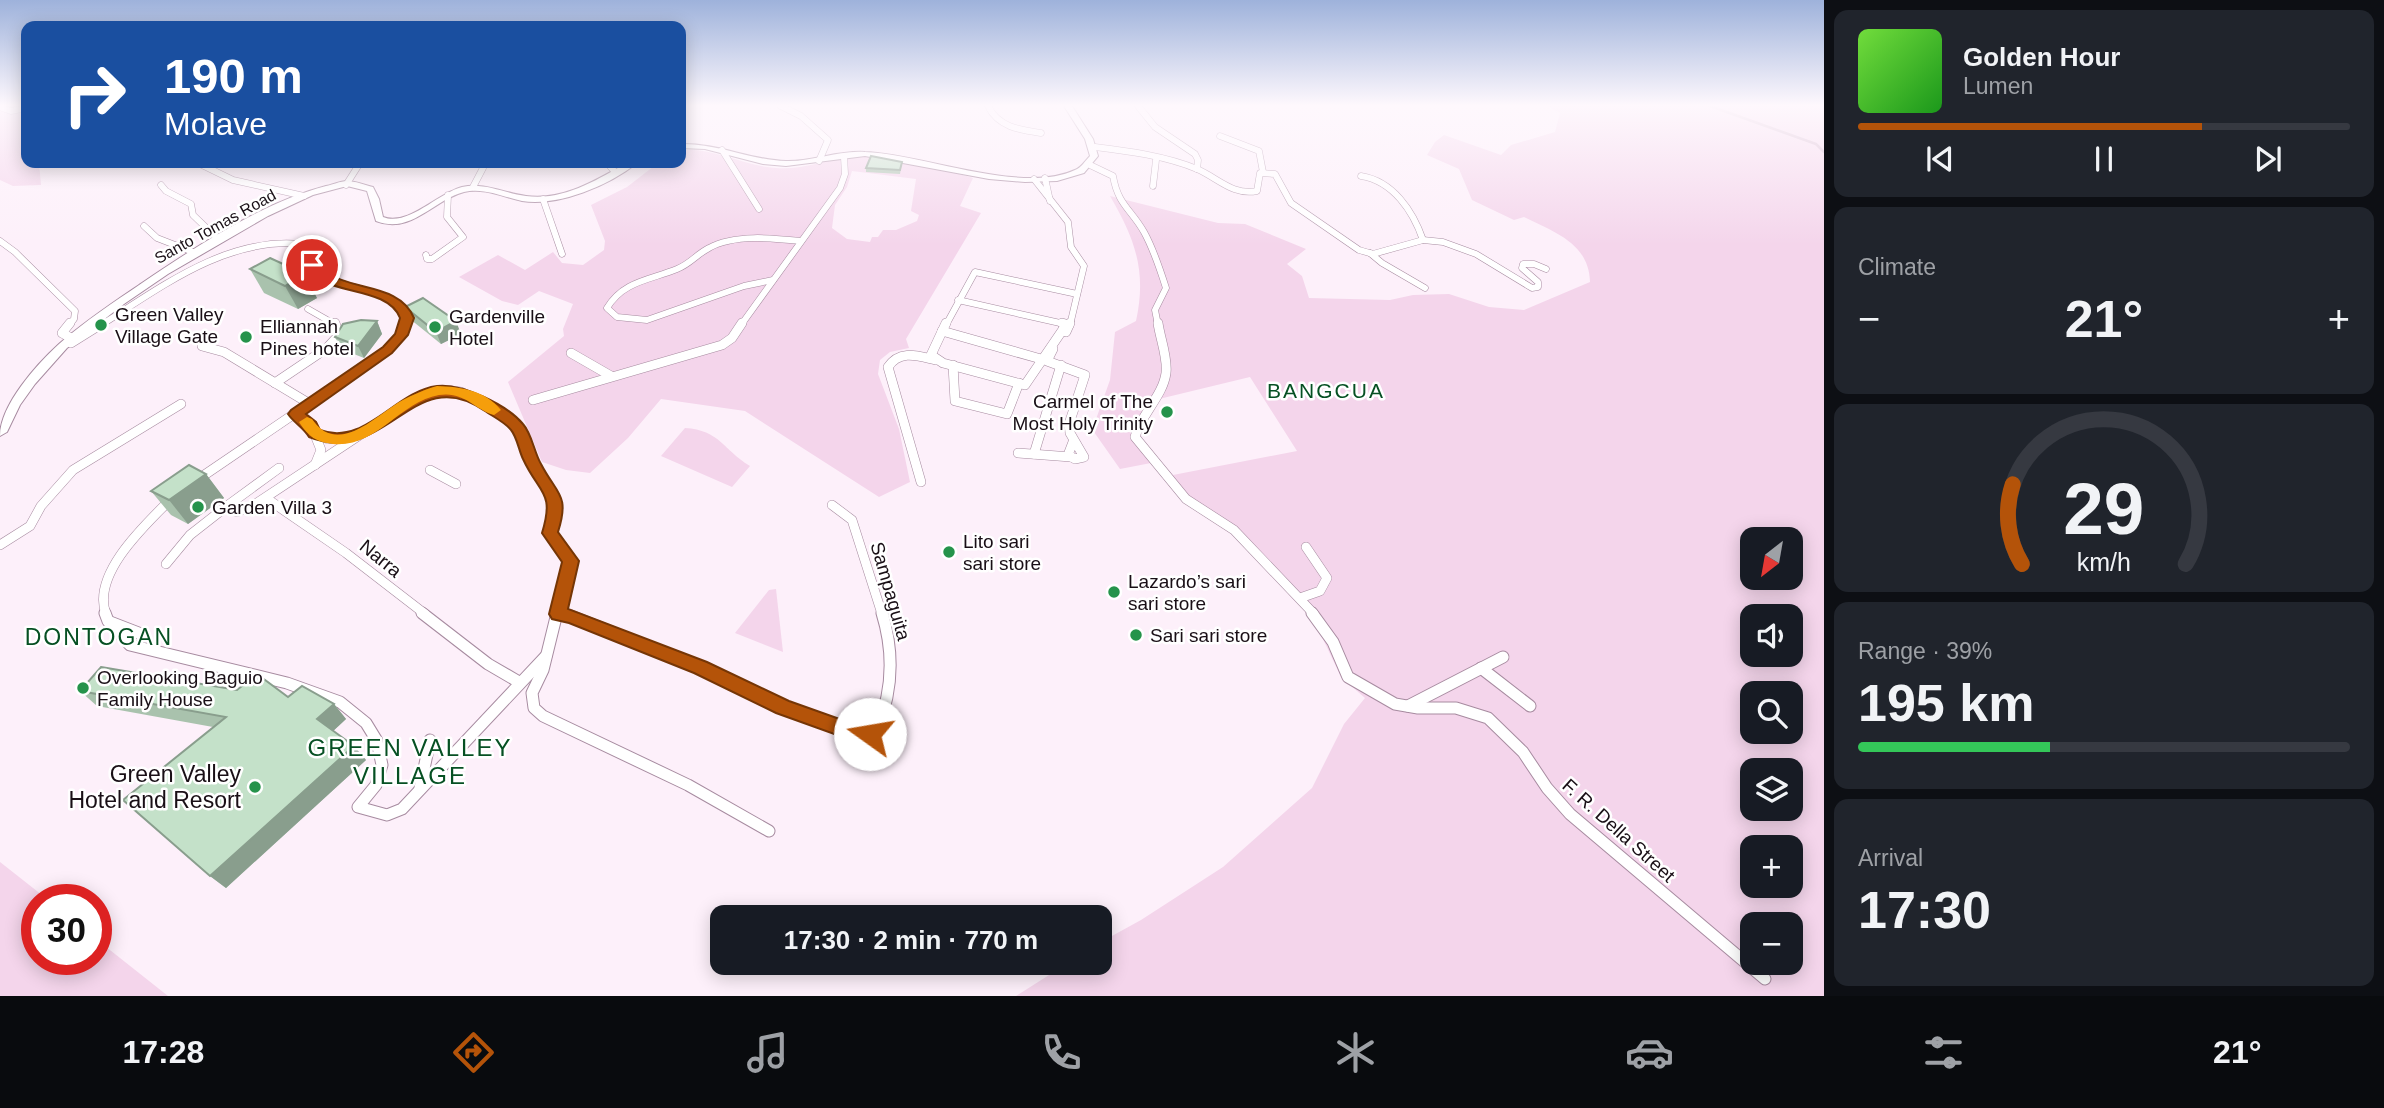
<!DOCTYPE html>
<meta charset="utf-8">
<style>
body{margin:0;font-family:Helvetica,sans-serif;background:#20242c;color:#f1f3f6;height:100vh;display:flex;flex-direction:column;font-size:26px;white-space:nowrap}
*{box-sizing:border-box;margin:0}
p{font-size:23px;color:#9ea1a6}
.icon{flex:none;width:38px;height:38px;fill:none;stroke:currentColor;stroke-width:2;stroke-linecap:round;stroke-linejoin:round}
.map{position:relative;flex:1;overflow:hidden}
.details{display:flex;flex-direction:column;gap:10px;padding:10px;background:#0d0f14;width:560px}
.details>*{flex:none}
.hud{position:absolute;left:21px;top:21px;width:665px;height:147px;border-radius:14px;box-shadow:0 4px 18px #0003;background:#1a4fa0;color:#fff;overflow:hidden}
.needle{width:46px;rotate:211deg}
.fabs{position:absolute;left:1740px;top:527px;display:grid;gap:14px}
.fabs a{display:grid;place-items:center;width:63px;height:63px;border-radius:14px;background:#171b24;box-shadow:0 4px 18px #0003;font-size:35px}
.speed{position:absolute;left:21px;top:884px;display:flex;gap:14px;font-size:35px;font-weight:700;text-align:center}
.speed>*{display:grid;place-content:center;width:91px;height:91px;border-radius:50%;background:#171b24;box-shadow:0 4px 18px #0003;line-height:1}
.speed .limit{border:10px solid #d22;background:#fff;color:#111}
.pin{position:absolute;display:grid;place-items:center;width:60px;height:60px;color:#fff;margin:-30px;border:4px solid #fff;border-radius:50%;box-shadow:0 2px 7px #0007}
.me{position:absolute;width:77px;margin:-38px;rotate:283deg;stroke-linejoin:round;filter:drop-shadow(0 0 5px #0008)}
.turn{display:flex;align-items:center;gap:24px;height:147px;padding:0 28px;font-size:32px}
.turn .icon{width:91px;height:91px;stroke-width:2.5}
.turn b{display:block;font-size:49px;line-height:60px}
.big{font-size:52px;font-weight:800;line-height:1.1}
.details .tile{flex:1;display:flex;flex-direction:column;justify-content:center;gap:10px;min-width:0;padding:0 24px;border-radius:14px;background:#20242c}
.details .dial{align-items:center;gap:0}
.dial svg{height:182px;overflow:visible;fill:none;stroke:#363941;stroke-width:7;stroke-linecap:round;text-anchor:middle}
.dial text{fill:#f1f3f6;stroke:none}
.song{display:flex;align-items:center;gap:21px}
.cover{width:84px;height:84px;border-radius:10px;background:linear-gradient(135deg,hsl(100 70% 55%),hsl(120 70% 35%))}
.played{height:7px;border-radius:4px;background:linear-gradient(90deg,#b45309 70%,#363941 70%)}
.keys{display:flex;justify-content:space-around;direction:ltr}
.heat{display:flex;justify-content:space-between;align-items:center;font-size:38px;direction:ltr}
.charge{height:10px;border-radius:5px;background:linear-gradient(90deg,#34c759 39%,#363941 0)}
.trip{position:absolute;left:710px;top:905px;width:402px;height:70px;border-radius:14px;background:#171b24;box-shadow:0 4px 18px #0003;font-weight:800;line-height:70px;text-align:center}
.dock{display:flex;height:112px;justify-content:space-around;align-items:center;background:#090b0e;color:#9ea1a6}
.dock .icon{width:49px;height:49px}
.dock .current{color:#b45309}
.dock b{font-size:32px;color:#f1f3f6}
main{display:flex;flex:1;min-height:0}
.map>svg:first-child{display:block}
</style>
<main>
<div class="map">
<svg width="1824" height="996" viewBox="0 0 1824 996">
<rect width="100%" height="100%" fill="#fdf0fa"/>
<g fill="#f4d5eb" fill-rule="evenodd">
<path d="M0,106H26V163H39L41,185L13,186L0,180Z"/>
<path d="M1547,106H1824V996H1016L1068,963L1101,962V942L1141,920L1223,867L1312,788L1344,724L1365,698L1341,677L1313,618L1242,542L1151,463L1120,469L1094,432L1095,422L1110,380L1115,332L1136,321C1147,271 1135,239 1110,196L1218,223L1245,224L1306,249L1287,264L1302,276L1309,298L1390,300L1413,295L1449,294L1489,307L1524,310L1590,282C1589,243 1554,232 1524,217L1514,220L1472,200L1459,169L1427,155L1435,142L1444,135L1501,155L1511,145L1555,132L1560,113ZM1250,377L1297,451L1173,475L1140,438V431L1159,399ZM1752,539H1790V578H1752ZM1752,616H1790V654H1752ZM1752,693H1790V732H1752ZM1752,770H1790V808H1752ZM1752,847H1790V886H1752ZM1752,924H1790V962H1752Z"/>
<path d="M681,150C714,147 743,166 776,168C802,170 825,160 850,157C891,153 935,167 973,178L960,206L981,213L906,339L909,348L890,352L880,360L878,374L899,429L910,482L879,497L745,411L661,399L628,438L590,473L566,470L542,462L508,382L564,336L563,329L573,304L539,291L518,305L502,301L459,277L498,255L525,270L553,252L562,263L583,265L604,250L605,241L591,205L627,187L658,163H681ZM852,171L916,179L911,211L919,215L917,221L896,230H883L878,237H872L870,242L847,239L832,228L835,205L847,187Z"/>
<path d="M685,428C720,430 723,450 750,466L732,487L661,456Z"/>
<path d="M776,589L783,652L735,633L769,590Z"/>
<path d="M0,862L47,899L37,900V959H96V939L168,996H0Z"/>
</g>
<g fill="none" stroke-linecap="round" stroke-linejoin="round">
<path stroke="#cfb0c7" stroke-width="2.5" d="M1710,106L1816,144L1824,152"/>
<defs>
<g id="street-far2">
<path d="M781,106L801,116L828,140L819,161"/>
<path d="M988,106C998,127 1020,130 1041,133"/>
<path d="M1138,106L1155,127L1195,154L1198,160L1197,169"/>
<path d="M0,107L11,111L26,108"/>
<path d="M1220,136L1259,151L1263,172"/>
<path d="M1095,147C1128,151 1166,156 1197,169C1218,178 1233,196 1257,191L1260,173L1275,174L1291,203L1359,250L1373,254L1423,240L1443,242L1476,254L1532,288L1538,287V282L1522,268L1523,264H1534L1546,269"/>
<path d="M722,150L759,209"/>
<path d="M198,163L233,180L304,196"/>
<path d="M607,163L616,173"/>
<path d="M1090,165L1113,176C1118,205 1131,209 1144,232C1154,250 1160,269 1166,288L1155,310L1158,325"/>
<path d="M1361,176C1393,181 1413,211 1423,240"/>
<path d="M1045,178L1050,201"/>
<path d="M1034,179L1068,222L1071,247L1084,266L1070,325"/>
<path d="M161,185L166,191L191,204L193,215L218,239"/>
<path d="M346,185L360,163"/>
<path d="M1153,186L1156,160"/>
<path d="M473,187L483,168"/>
<path d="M543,199L562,254"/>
<path d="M144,226L157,238L193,252"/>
<path d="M0,241L15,252L75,311L74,319L69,325"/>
<path d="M1370,253L1382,263L1425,288"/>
<path d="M426,255L427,259H432L463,237L447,217L448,195"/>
<path d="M773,280L744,286L647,320L617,317L607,308C623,281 650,280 677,269C690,264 697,254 709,248C734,234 773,238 801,241"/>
<path d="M958,300L1069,325"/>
<path d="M308,309L336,325"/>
<path d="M101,325C160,288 226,237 300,244C307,254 312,268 322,275C342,289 413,292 404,325"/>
<path d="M741,325L840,188L845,174L844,157"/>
<path d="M946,325L975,272L1077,294"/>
</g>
<g id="street-far1">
<path d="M70,323L62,333L71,338"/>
<path d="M946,323L931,355L943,363L1025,385L1066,325"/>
<path d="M1062,323L1069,325"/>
<path d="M1158,323C1160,338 1168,358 1166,373C1163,396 1141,414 1135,437L1186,499L1234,530L1314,614"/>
<path d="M942,331L1041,359"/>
<path d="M1066,332L1070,323"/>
<path d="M71,343L103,323"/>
<path d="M202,346L224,352L310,404"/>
<path d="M1053,349L1047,361L1085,375L1069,424L1070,433L1084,457L1075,459L1068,455L1073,442"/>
<path d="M571,353L611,376"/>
<path d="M953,365L955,401L1007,414L1019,383"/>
<path d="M275,383L327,348L339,335L335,323"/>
<path d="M533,400L722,345L732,338L742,323"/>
<path d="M296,414L311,425L321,450L315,465"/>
<path d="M314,433L328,439L354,437"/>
<path d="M1018,453L1071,457"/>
<path d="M1034,454L1061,365"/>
<path d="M279,468L227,506L237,512L254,505L408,403L429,393L446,390L461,392L486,404L517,427L532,462L557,507L550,532L570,561L557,614"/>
<path d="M430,470L456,484"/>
<path d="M197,480L388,350L403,332L405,323"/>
<path d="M921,482L888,367C900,349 918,356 936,360"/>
<path d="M266,498L346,553L425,614"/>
<path d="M832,505L852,520L882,614"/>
<path d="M0,545L30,526L41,506L73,470L181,404"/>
<path d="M166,564L190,535L227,506"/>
<path d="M1300,598L1320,591L1327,578L1306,547"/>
<path d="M106,614C91,574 146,524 172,498"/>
<path d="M558,614H561"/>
</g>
<g id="street">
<path d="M105,613L108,621L130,645L287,683L340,702L366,723L377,741L382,765L376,785L358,807L387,815L402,809L546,656"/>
<path d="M422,613L488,664L519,682"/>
<path d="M557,613L543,670L532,693L534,708L543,716L688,785L769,831"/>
<path d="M1312,613L1333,642L1348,677L1395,704L1418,708H1456L1488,718L1523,752L1547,788L1570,814L1765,979"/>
<path d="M558,614L571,616L700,667L783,707L862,736L877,729C893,691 894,652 882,613"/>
<path d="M110,622L141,634"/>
<path d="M1481,668L1530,706"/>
<path d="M1408,706L1503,657"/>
<path d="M420,788L430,740"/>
</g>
<g id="secondary">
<path d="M1064,106H1072L1093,139L1098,156L1084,173L1057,181L1025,182L989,179L865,156L786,166L763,164L705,149L681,148V144C717,143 750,160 786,161C812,162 838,150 865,152C923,154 1022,195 1075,170C1081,168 1085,161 1090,156L1085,139Z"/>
<path d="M627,163H637C610,185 558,207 522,201C504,197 483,187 464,192C433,200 411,235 376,221L367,191L347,186L313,195L268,216L168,274L124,304L67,348L35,384L20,405L7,432L0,436C0,405 37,364 59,344C85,321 114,302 142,283C197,246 261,203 326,186C332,185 340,181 347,181C355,181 365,185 373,187L379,199L383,217C408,227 438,193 462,187C484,182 504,193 526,196C564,201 596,180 627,163Z"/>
</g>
</defs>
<use href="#street-far2" stroke="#a78ba0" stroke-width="7"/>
<use href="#street-far1" stroke="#a78ba0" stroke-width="10"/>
<use href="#street" stroke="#a78ba0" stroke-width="13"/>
<use href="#secondary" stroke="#a78ba0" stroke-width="2"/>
<use href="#street-far2" stroke="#fff" stroke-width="6"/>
<use href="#street-far1" stroke="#fff" stroke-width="9"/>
<use href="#street" stroke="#fff" stroke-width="11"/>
<use href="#secondary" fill="#fff" fill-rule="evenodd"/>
</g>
<g fill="#a9c2ad">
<path d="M902,162L900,174L866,172V168Z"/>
<path d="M250,269L317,298L298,309L264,293Z"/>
<path d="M405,307L461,334L441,344L410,319Z"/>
<path d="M377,321L382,334L364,358L341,349L335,337Z"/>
<path d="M206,474L224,498L188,524L171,515L151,491Z"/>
<path d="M237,690L334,704L346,719L333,731L366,760L226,888L210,876L213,727L97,706L80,691Z"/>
</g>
<g fill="#899e8d">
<path d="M305,274L317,298L298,309L285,286Z"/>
<path d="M377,321L382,334L364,358L358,346Z"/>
<path d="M456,321L461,334L441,344L436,332Z"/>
<path d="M206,474L224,498L188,524L169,500Z"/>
<path d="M334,704L346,719L330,734L317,719Z"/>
<path d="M354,746L366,760L226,888L210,876Z"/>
</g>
<g fill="#c4e1c9" stroke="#899e8d" stroke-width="2">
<path d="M871,156L902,162L900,170L866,168Z"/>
<path d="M270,258L305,274L285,286L250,269Z"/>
<path d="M423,298L456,321L436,332L405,307Z"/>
<path d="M361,320L377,321L358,346L335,337L343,324Z"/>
<path d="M189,465L206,474L169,500L151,491Z"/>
<path d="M101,667L237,690L257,674L288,697L302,686L334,704L317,719L354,746L210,876L123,800L226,717L80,691Z"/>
</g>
<linearGradient id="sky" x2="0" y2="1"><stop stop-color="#9eb2db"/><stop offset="0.43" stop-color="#fef8fd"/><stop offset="1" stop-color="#fef8fd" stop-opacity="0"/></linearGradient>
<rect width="1824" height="245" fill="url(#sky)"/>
<path fill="#b45309" stroke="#753606" stroke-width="2" d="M312,261C319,264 322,270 329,274C355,291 400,284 414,318L408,335L392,353L306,414L316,422L320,430C365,447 395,391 437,386C462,383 507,405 523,424C532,434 534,452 541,464C557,495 570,494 558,532L579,561L568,609L707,662L789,701L862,727L877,728L879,734L877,740L862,744L776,713L694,673L569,623L552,619L549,614L562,562L542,533C555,491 539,494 523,459C519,451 517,437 511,430C505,422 492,416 485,411C413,360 387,468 309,437C303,427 294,423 288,414L291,410L383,347L395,334L400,318C390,291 344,293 322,281C316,277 310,270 306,265Z"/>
<path fill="#f59e0b" d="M437,386C461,387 485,390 501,410L494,415C474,409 464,391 439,395C399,402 377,448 333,444C316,442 309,437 299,422L307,417L312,419C338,457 375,416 401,401C412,395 426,389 437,386Z"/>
<g fill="#25934b" stroke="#fff" stroke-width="2.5">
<circle cx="101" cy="325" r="7"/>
<circle cx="435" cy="327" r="7"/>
<circle cx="246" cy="337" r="7"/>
<circle cx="1167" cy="412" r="7"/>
<circle cx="198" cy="507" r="7"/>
<circle cx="949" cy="552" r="7"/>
<circle cx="1114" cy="592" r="7"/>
<circle cx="1136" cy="635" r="7"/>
<circle cx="83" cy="688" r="7"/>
<circle cx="255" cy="787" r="7"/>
</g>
<g text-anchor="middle" stroke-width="5" stroke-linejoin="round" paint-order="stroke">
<g font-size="16" fill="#190f16" stroke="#fff">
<text transform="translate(215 226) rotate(-29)" y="6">Santo Tomas Road</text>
</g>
<g font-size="19" fill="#190f16" stroke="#fff" text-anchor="start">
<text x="115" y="321">Green Valley<tspan x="115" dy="22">Village Gate</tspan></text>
<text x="449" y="323">Gardenville<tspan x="449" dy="22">Hotel</tspan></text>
<text x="260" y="333">Elliannah<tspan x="260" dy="22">Pines hotel</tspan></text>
<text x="1153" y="408" text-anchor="end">Carmel of The<tspan x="1153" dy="22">Most Holy Trinity</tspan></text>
<text x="212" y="514">Garden Villa 3</text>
<text x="963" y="548">Lito sari<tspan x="963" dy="22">sari store</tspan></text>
<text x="1128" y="588">Lazardo’s sari<tspan x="1128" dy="22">sari store</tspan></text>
<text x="1150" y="642">Sari sari store</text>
<text x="97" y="684">Overlooking Baguio<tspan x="97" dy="22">Family House</tspan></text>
</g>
<g font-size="19" fill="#190f16" stroke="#fff">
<text transform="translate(381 558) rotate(39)" y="7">Narra</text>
<text transform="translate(891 591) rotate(74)" y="7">Sampaguita</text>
<text transform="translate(1619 830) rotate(42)" y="7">F. R. Della Street</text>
</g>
<g font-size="21" letter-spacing="2" fill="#065023" stroke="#fff">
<text x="1326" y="398">BANGCUA</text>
</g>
<g font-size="23" letter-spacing="2" fill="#065023" stroke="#fff">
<text x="99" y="645">DONTOGAN</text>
</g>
<g font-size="23" fill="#190f16" stroke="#fff" text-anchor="end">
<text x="241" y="782">Green Valley<tspan x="241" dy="26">Hotel and Resort</tspan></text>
</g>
<g font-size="24" letter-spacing="2" fill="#065023" stroke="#fff">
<text x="410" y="756">GREEN VALLEY<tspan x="410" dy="28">VILLAGE</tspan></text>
</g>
</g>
</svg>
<div class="fabs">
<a><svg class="needle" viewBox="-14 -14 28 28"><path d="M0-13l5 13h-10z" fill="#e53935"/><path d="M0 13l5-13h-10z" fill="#9ea1a6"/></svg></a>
<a><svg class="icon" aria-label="sound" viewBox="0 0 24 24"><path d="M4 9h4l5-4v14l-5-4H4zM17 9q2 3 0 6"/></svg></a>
<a><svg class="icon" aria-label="search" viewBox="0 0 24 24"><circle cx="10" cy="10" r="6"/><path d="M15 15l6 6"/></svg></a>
<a><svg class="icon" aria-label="layers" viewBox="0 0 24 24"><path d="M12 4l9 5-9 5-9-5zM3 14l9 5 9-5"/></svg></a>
<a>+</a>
<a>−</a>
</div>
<div class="speed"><div class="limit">30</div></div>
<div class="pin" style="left:312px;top:265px;background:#d93025"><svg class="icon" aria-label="arrive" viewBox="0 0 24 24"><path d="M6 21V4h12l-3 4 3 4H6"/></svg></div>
<svg class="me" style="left:870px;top:734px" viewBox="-20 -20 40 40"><circle r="19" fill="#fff"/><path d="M0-13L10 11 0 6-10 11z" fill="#b45309"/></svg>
<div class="trip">17:30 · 2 min · 770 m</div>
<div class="hud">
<div class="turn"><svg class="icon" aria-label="right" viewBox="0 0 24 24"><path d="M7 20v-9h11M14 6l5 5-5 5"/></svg><div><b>190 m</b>Molave</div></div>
</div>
</div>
<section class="details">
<div class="tile">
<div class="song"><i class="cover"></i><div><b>Golden Hour</b><p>Lumen</p></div></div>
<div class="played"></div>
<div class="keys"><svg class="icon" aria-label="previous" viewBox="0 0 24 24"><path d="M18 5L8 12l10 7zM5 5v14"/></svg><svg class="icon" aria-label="pause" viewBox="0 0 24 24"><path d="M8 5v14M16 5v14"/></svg><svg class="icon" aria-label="next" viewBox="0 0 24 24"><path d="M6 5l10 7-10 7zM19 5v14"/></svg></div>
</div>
<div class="tile"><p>Climate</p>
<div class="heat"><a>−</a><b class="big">21°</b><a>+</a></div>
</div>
<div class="tile dial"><svg viewBox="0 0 100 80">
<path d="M14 69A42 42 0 1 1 86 69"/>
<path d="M14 69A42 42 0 0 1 10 34" stroke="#b45309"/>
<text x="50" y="56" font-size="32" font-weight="700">29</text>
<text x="50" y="72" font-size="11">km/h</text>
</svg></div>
<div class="tile"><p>Range · 39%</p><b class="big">195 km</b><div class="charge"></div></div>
<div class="tile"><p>Arrival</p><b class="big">17:30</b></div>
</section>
</main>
<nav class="dock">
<b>17:28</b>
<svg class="icon current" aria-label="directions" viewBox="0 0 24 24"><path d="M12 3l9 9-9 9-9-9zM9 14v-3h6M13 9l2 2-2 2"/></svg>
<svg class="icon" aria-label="music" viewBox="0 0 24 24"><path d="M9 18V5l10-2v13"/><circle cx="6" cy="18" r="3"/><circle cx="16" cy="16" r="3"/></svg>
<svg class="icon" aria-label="phone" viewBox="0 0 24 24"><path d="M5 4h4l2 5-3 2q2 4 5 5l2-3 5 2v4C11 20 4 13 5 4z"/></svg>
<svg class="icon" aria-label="climate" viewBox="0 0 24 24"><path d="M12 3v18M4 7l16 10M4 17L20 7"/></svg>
<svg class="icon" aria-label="car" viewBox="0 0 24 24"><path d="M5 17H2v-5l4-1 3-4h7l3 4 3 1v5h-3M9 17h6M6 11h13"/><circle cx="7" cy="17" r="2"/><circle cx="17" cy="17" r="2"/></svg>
<svg class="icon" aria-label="filters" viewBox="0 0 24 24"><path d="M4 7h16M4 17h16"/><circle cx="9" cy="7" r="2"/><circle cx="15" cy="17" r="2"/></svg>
<b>21°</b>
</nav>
